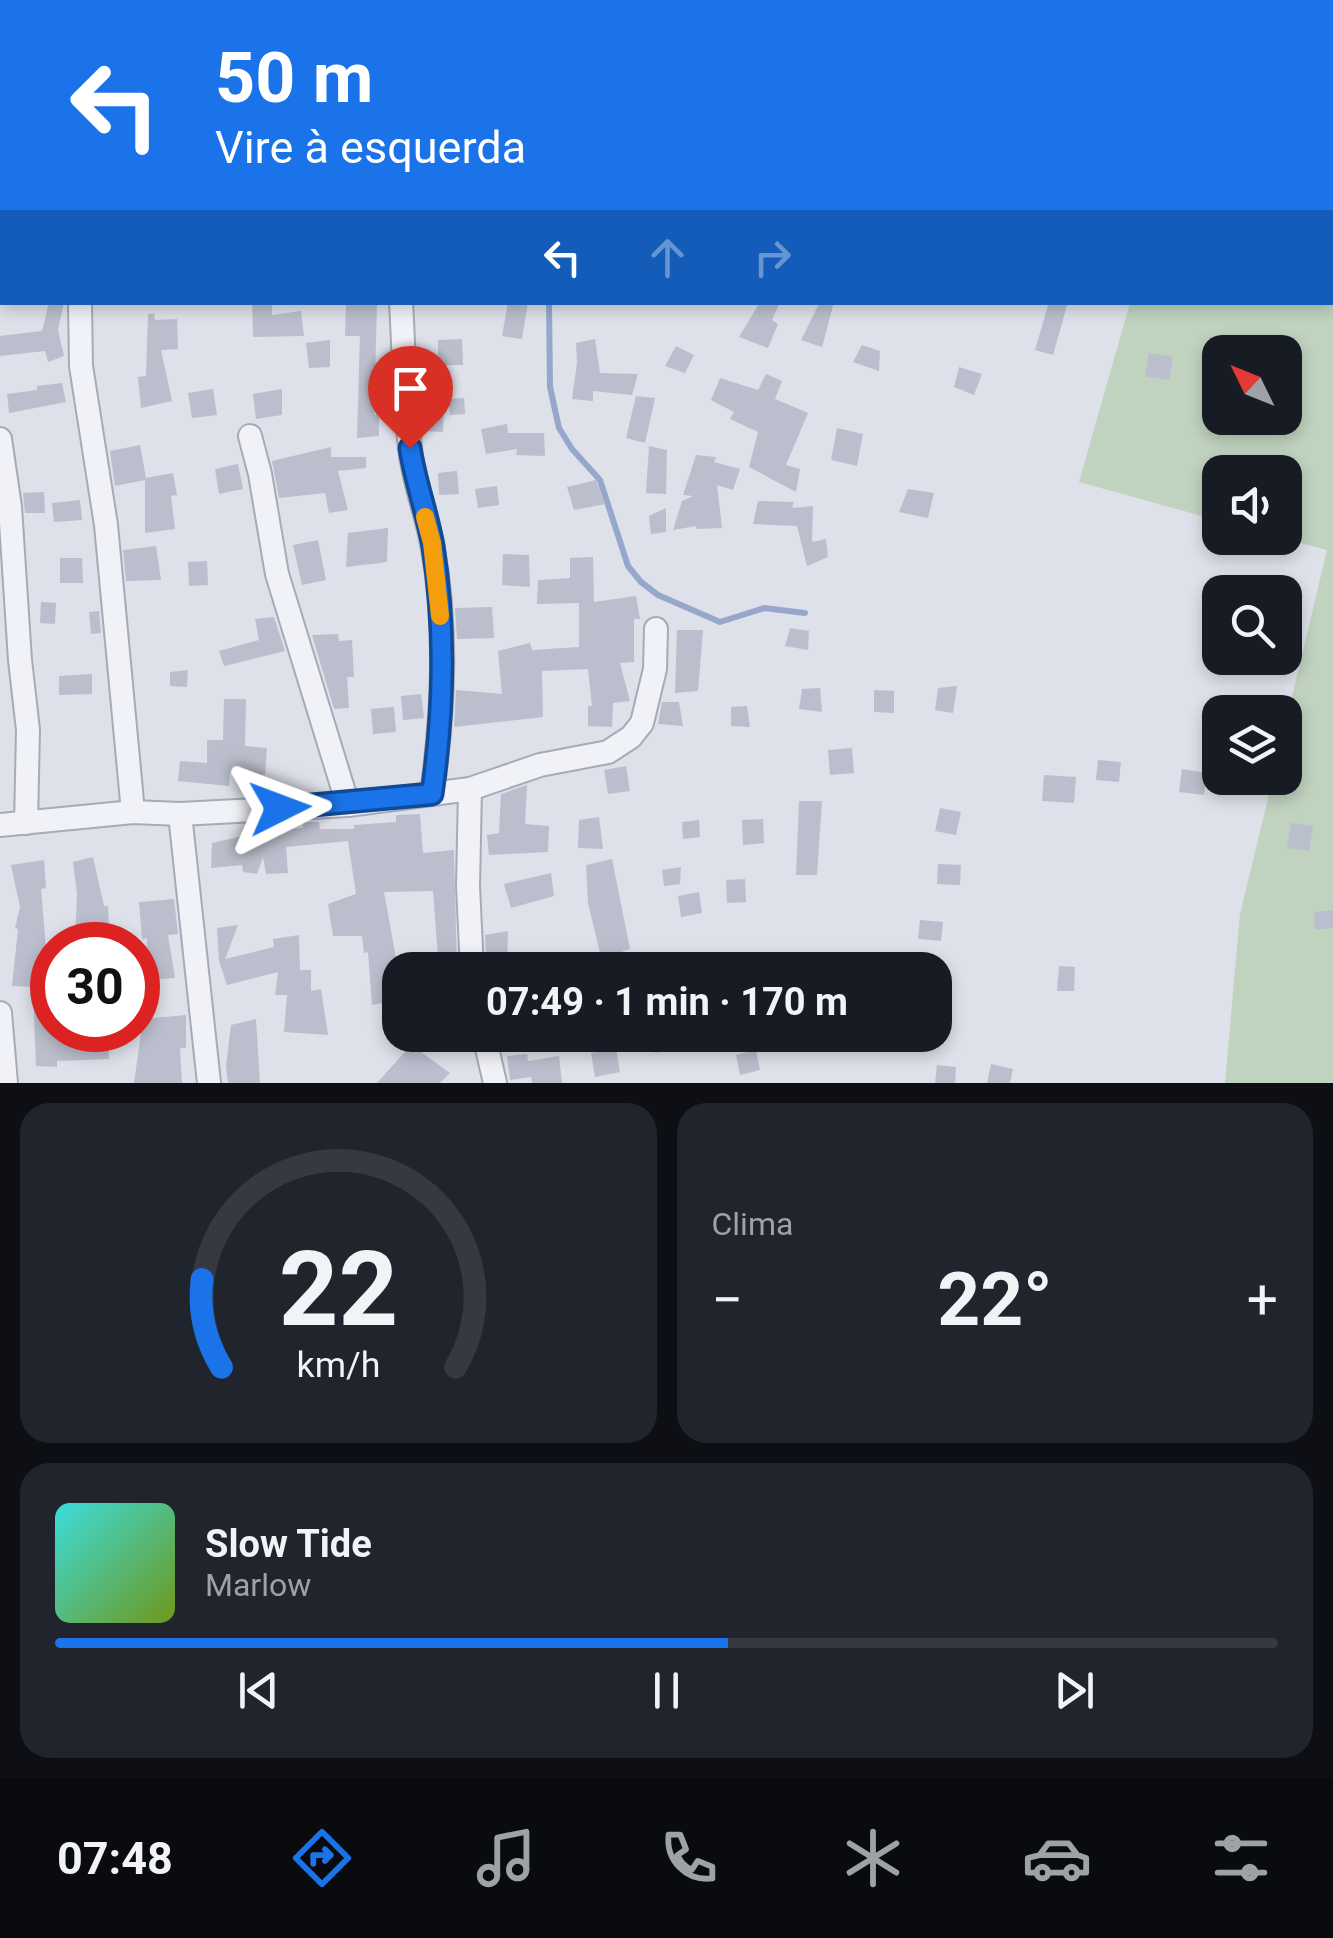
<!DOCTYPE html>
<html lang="pt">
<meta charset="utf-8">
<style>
body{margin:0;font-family:Roboto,sans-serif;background:#20242c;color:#f1f3f6;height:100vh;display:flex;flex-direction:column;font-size:38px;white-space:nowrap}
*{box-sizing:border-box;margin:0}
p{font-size:32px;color:#9ea1a6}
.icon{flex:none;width:55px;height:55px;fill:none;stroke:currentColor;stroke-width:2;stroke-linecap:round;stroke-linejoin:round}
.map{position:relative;height:1083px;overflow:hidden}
.drawer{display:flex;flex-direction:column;gap:20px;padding:20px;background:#0d0f14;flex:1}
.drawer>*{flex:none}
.top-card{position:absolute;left:0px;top:0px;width:1335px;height:305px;box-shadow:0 5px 15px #0003;background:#1a73e8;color:#fff;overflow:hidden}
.needle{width:65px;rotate:313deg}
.controls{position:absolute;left:1202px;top:335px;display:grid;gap:20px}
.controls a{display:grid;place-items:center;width:100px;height:100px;border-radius:20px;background:#171b24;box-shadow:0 5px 15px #0003;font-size:50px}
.speed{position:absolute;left:30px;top:922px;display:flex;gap:20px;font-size:50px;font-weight:700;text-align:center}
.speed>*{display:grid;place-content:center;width:130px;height:130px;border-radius:50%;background:#171b24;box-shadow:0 5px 15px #0003;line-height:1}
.speed .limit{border:15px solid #d22;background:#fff;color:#111}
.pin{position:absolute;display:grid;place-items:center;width:85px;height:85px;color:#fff;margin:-102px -42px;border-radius:50% 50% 50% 0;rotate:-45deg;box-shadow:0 0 10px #0007}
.pin .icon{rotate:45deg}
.me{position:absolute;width:110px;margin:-55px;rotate:87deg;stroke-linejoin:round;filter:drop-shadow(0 0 8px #0008)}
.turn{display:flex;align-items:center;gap:35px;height:210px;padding:0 50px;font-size:45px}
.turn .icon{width:130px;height:130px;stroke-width:2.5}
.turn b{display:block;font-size:70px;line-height:85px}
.lanes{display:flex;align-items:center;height:95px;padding:0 50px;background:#0003;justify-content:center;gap:50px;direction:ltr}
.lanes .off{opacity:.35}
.big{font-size:75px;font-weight:700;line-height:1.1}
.drawer .card{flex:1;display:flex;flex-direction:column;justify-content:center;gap:15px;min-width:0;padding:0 35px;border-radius:30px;background:#20242c}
.drawer .dial{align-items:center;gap:0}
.dial svg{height:260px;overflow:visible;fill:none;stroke:#363941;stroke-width:7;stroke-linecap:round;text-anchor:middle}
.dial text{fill:#f1f3f6;stroke:none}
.song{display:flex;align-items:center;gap:30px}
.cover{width:120px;height:120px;border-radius:15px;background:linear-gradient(135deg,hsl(180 70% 55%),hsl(80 70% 35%))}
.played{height:10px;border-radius:5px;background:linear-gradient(90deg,#1a73e8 55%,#363941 55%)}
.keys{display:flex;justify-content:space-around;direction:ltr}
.heat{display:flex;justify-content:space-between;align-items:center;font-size:55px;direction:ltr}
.drawer .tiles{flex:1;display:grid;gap:20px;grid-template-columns:1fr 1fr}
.card:last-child{grid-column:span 2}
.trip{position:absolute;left:382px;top:952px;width:570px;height:100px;border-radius:30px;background:#171b24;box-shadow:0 5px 15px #0003;font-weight:700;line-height:100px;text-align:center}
.menu{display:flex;height:160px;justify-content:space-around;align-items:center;background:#090b0e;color:#9ea1a6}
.menu .icon{width:70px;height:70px}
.menu .on{color:#1a73e8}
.menu b{font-size:45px;color:#f1f3f6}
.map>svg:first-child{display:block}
</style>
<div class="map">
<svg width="1333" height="1083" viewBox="0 0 1333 1083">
<rect width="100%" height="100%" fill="#dee1e9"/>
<path fill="#c0d3bf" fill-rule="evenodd" d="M1218,0H1333V1083H1225L1240,914L1273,778H1285V726L1327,550L1282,538H1285V472H1220V521L1079,482L1130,303L1332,302V2H1217ZM1220,352H1285V418H1220Z"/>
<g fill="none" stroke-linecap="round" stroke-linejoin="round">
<g stroke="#97a7cb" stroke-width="6">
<path d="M485,0V2"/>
<path d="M549,302L550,387L559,428L572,449L600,480L628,566L641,582L658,595L720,622L764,608L805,613"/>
</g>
</g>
<g fill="#bbbecc">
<path d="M49,302H64L58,330L64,356L48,362L45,351L0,356V336L42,331Z"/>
<path d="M252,302H272V315L301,311L304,336L253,337Z"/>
<path d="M346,302H377L374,415L379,414V436L357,438L360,336H345Z"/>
<path d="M508,302H528L522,339L502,336Z"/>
<path d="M760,302H780L772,320L778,324L768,348L739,337Z"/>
<path d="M820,302H834L822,347L801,340Z"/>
<path d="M1049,302H1068L1053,355L1035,350Z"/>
<path d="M154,313L155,320L177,319L178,349L161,350L172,401L141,408L138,377L146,376L148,314Z"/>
<path d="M462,339L463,365H438V340Z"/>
<path d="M595,339L600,373L638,374L632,395L593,391V401L572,399L577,363L576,343Z"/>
<path d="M330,340V367L309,368L306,343Z"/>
<path d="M862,345L880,351L879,371L853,362Z"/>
<path d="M676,346L694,355L685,373L665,366Z"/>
<path d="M1149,353L1173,357L1169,380L1145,376Z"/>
<path d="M959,367L982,374L974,395L954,387Z"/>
<path d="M766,374L782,381L775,399L808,413L786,465L800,469L796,492L749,467L758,432L730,419L734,412L711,400L720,378L758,390Z"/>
<path d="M62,383L66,402L9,413L7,394L37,390V386Z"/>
<path d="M213,389L217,415L192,418L188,393Z"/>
<path d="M282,389V415L256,419L253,394Z"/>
<path d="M636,396L655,398L645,443L626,438Z"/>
<path d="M464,398L465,414L450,415L449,399Z"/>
<path d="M425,407H444L443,432L424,431Z"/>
<path d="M507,424L508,433H544L545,456L516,455L517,449L486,454L481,429Z"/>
<path d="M837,428L863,434L857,466L831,460Z"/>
<path d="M140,445L146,478L173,473L177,495L171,496L175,529L145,533V480L115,486L110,451Z"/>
<path d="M649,446L667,450L666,494L646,493Z"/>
<path d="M331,447V457H366V468L338,471L348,510L329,513L325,493L279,498L272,461Z"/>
<path d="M696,455L716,457L714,462L740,469L733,490L717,485L722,528L696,529V526L673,530L682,501L693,496L683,495Z"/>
<path d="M238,464L243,489L219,494L215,469Z"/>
<path d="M457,471L459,494L439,495L438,473Z"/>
<path d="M596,480L605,504L574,510L567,487Z"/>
<path d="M497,486L499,505L478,508L475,489Z"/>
<path d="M908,489L934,493L928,518L899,512Z"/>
<path d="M44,492L45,513H25L23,493Z"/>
<path d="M80,500L82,520L54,522L52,503Z"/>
<path d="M758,501L794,502L792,508L813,506L812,542L826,539L828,557L807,566L797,526L753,524Z"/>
<path d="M666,508V532L651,534L649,516Z"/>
<path d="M388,528L387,562L346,567L348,533Z"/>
<path d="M318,540L326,580L302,585L293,545Z"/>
<path d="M156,546L161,580L126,581L123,550Z"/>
<path d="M503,554L529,555L530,587L502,585Z"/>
<path d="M593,557L594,602L636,596L640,619H634V662L620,663L630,701L613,703L612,727L588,726V706H592L588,669L542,671L543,717L454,727L456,690L502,694L498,651L530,643L532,650L579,647V603L537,604L538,580L570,578V558Z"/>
<path d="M60,558H82L83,583H60Z"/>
<path d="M207,561L208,585L189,586L188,562Z"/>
<path d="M41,602L56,603L55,624L40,623Z"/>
<path d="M492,607L494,638L457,639L455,608Z"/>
<path d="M99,611L101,633L91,634L89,612Z"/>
<path d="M274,617L285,651L224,666L219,651L259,640L255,619Z"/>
<path d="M790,628L809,631L808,650L785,646Z"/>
<path d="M677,630H703L698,691L675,693Z"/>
<path d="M338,634L339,641L352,640L354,677H347L349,708L334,709L312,635Z"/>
<path d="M188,670L187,687L170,686V672Z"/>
<path d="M92,674V694L59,695V676Z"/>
<path d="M957,686L953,713L935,710L938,688Z"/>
<path d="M820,688L822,712L799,709L802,689Z"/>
<path d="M874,690L894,691V713L874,712Z"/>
<path d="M421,694L424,718L403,720L401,696Z"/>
<path d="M224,699H246L245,746L267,748L265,775L230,772L229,786L178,781L180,761L207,763V740H223Z"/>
<path d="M662,702H679L683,726L658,724Z"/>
<path d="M747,706L750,727L731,726V707Z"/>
<path d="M394,707L396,732L373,734L371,709Z"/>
<path d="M852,748L854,773L830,775L828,750Z"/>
<path d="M1098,760L1121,762L1119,782L1096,780Z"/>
<path d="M626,766L630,791L608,794L604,770Z"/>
<path d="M1182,769L1207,773L1204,795L1179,792Z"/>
<path d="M1044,775L1076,777L1074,803L1042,801Z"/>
<path d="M527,785L525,824L549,826L548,852L489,855L487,835L499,833L501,794Z"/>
<path d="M799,801H822L817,875H796Z"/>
<path d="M940,808L961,812L956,835L935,831Z"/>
<path d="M420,814L423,853L454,850L457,970H439L433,891L384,892L397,964H400V1000L372,1005L368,952L364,953L362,936H333L328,904L356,894L348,841L286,847L288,873L266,874L263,857L257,874L243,872L242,865L211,868L212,843L260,832L303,828V822H319L320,829H354V825L396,822V815Z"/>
<path d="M599,817L603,849L578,848L579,820Z"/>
<path d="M763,819L764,843L743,845L742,820Z"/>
<path d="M699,820L700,837L683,839L682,822Z"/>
<path d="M1291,823L1313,826L1309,851L1287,848Z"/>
<path d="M93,857L104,906H108L110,945H75L77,893L73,862Z"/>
<path d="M612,859L630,949L623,951L628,970H604L588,903L586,865Z"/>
<path d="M44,860L46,888L41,889L46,948H52V1030H108L109,1059L57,1061V1067L36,1066L33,987L12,986L18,929L15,928L20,907L11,865Z"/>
<path d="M938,864L961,865L960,885L937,884Z"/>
<path d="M681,867L680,884L664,886L662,870Z"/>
<path d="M551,873L554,896L511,908L504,884Z"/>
<path d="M745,879L746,902L727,903L726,880Z"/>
<path d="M699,892L702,913L681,917L678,896Z"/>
<path d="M174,899L178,934L168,935L175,978L148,980L147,938L142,939L139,902Z"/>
<path d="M1333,910V928L1315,930L1314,912Z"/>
<path d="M920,920L943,922L941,941L918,939Z"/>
<path d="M238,925L225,959L274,947L273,939L299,935L300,970H311V991L321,989L328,1035L284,1032L287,995H275L278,972L227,985L219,961L217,928Z"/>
<path d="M508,931L507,970H487L485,935Z"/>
<path d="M1059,966L1075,967L1074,991H1057Z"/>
<path d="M186,1015V1048H180L182,1083H134L143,1019Z"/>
<path d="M256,1019L260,1083H228L226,1066L231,1025Z"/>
<path d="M651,1035H673L676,1049L655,1053Z"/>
<path d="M411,1045L450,1073L440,1083H377Z"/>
<path d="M616,1048L620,1072L595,1077L591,1053Z"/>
<path d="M756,1050L760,1070L740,1075L736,1055Z"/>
<path d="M527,1054L528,1061L559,1056L562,1083H532L531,1077L510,1080L507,1056Z"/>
<path d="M991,1064L1013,1069L1010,1083H987Z"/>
<path d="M937,1065L956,1067L955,1083H935Z"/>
</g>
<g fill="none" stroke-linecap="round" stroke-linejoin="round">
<defs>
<g id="minor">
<path d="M361,0L362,2"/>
<path d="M80,302L81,366L106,525L133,812"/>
<path d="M401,302C404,351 404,399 410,447C413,481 426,511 432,544C448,627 443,711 432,794"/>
<path d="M250,436L260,474L277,574L348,805"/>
<path d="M0,439L10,507L20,660L28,730L26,823"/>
<path d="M470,789L468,886L472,970"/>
<path d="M180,814L209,1083"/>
<path d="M0,825L133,812L180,814L348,805L470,789L540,765L608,752L631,737L642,723L655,669L656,629"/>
<path d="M0,1013L6,1083"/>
<path d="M484,1035L495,1083"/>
</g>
</defs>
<use href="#minor" stroke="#a7aab7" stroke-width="26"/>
<use href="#minor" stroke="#f1f2f7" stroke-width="22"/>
</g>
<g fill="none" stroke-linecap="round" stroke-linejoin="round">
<defs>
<path id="route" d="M280,808L432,794C444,711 446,630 433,546C427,513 415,481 410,448"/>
</defs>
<use href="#route" stroke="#114b97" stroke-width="25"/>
<use href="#route" stroke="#1a73e8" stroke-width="18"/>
<path stroke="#f59e0b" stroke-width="18" d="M425,517L432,543L440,616"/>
</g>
</svg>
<div class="controls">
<a><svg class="needle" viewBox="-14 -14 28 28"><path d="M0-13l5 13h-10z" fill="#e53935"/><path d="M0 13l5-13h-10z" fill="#9ea1a6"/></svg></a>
<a><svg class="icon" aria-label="sound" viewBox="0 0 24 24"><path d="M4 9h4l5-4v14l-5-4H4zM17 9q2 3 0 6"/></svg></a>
<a><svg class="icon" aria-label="search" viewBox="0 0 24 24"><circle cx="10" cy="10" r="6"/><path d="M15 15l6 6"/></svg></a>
<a><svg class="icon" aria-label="layers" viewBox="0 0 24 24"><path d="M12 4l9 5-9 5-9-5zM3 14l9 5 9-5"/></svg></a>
</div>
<div class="speed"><div class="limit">30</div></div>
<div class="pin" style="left:410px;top:448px;background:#d93025"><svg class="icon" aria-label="arrive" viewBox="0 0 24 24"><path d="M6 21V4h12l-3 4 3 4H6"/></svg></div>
<svg class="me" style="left:280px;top:808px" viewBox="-20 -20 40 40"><path d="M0-17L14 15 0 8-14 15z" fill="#1a73e8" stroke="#fff" stroke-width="4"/></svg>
<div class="trip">07:49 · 1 min · 170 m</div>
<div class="top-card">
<div class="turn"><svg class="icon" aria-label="left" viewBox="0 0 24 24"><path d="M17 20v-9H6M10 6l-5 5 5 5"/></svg><div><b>50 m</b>Vire à esquerda</div></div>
<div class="lanes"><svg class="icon" aria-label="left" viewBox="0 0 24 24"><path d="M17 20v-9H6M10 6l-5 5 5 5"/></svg><svg class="icon off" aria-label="ahead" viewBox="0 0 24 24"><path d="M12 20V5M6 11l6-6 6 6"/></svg><svg class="icon off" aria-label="right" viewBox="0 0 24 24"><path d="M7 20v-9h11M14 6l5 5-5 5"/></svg></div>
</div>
</div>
<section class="drawer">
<div class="tiles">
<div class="card dial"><svg viewBox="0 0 100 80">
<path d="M14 69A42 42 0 1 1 86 69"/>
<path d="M14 69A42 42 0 0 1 8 42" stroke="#1a73e8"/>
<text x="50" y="56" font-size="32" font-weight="700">22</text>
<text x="50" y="72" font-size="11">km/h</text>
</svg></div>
<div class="card"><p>Clima</p>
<div class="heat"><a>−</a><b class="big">22°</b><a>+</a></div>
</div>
<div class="card">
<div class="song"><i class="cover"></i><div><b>Slow Tide</b><p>Marlow</p></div></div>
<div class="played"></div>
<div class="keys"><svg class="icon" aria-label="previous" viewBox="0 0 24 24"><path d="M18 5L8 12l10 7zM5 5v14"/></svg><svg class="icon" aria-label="pause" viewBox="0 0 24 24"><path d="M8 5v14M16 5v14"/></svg><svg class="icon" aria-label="next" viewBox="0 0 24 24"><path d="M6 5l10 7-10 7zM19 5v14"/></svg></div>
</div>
</div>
</section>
<nav class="menu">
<b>07:48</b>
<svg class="icon on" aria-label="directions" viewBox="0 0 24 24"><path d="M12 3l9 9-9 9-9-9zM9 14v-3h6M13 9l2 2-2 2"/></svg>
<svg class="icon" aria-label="music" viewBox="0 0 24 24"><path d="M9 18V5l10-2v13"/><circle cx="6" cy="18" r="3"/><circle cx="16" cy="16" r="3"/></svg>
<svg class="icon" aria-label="phone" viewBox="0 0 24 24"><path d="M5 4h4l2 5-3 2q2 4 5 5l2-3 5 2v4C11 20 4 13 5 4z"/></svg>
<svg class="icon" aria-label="climate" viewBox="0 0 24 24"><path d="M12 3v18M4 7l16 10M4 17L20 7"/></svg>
<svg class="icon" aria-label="car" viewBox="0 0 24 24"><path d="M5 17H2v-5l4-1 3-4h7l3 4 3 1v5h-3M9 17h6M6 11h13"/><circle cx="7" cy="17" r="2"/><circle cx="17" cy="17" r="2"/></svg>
<svg class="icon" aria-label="filters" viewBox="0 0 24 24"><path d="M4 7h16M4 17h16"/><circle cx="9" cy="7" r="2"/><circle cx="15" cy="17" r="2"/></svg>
</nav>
